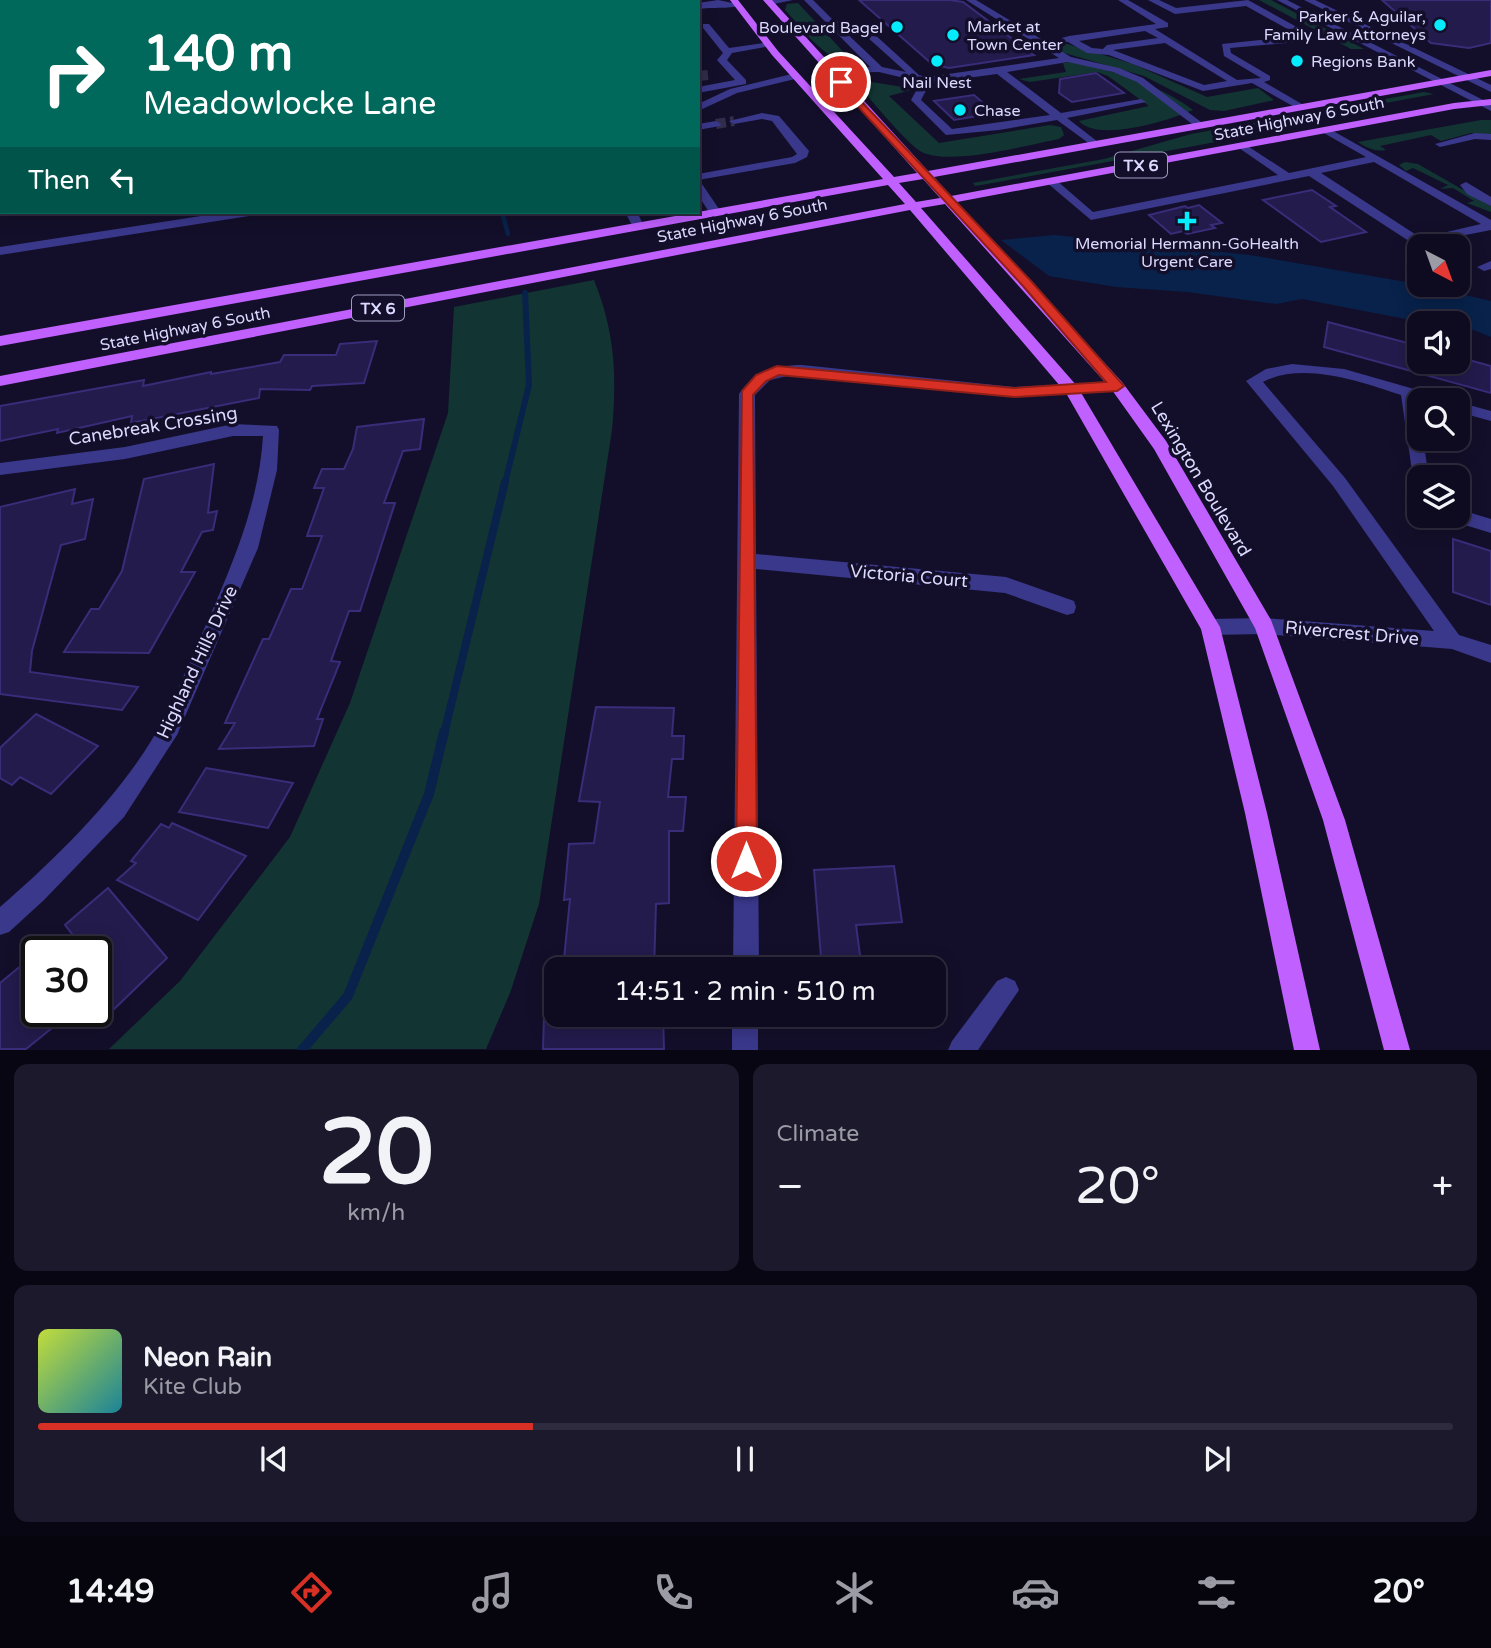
<!DOCTYPE html>
<meta charset="utf-8">
<style>
body{margin:0;font-family:"Varela Round",sans-serif;background:#1c192d;color:#f1f3f6;height:100vh;display:flex;flex-direction:column;font-size:26px;white-space:nowrap}
*{box-sizing:border-box;margin:0}
p{font-size:23px;color:#9b9ba5}
.icon{flex:none;width:38px;height:38px;fill:none;stroke:currentColor;stroke-width:2;stroke-linecap:round;stroke-linejoin:round}
.map{position:relative;height:1050px;overflow:hidden}
.details{display:flex;flex-direction:column;gap:14px;padding:14px;background:#080612;flex:1}
.details>*{flex:none}
.top-card{position:absolute;left:0px;top:0px;width:700px;height:214px;box-shadow:0 4px 18px #0003,0 0 0 2px #2e2b3e;background:#00695c;color:#fff;overflow:hidden}
.needle{width:46px;rotate:139deg}
.fabs{position:absolute;left:1407px;top:234px;display:grid;gap:14px}
.fabs a{display:grid;place-items:center;width:63px;height:63px;border-radius:14px;background:#0e0b20;box-shadow:0 4px 18px #0003,0 0 0 2px #2e2b3e;font-size:35px}
.speed{position:absolute;left:21px;top:936px;display:flex;gap:14px;font-size:35px;font-weight:700;text-align:center}
.speed>*{display:grid;place-content:center;width:91px;height:91px;border-radius:50%;background:#0e0b20;box-shadow:0 4px 18px #0003,0 0 0 2px #2e2b3e;line-height:1}
.speed .limit{border:4px solid #111;border-radius:10px;background:#fff;color:#111}
.pin{position:absolute;display:grid;place-items:center;width:60px;height:60px;color:#fff;margin:-30px;border:4px solid #fff;border-radius:50%;box-shadow:0 2px 7px #0007}
.me{position:absolute;width:77px;margin:-38px;rotate:0deg;stroke-linejoin:round;filter:drop-shadow(0 0 5px #0008)}
.turn{display:flex;align-items:center;gap:24px;height:147px;padding:0 28px;font-size:32px}
.turn .icon{width:91px;height:91px;stroke-width:2.5}
.turn b{display:block;font-size:49px;line-height:60px}
.then{display:flex;align-items:center;height:66px;padding:0 28px;background:#0003;gap:14px;font-size:26px}
.big{font-size:52px;font-weight:600;line-height:1.1}
.details .widget{flex:1;display:flex;flex-direction:column;justify-content:center;gap:10px;min-width:0;padding:0 24px;border-radius:14px;background:#1c192d}
.details .dial{align-items:center;gap:0}
.dial b{font-size:91px;line-height:1}
.song{display:flex;align-items:center;gap:21px}
.cover{width:84px;height:84px;border-radius:10px;background:linear-gradient(135deg,hsl(70 70% 55%),hsl(190 70% 35%))}
.played{height:7px;border-radius:4px;background:linear-gradient(90deg,#d93025 35%,#2e2b3e 35%)}
.keys{display:flex;justify-content:space-around;direction:ltr}
.heat{display:flex;justify-content:space-between;align-items:center;font-size:38px;direction:ltr}
.details .tiles{flex:1;display:grid;gap:14px;grid-template-columns:1fr 1fr}
.widget:last-child{grid-column:span 2}
.trip{position:absolute;left:544px;top:957px;width:402px;height:70px;border-radius:14px;background:#0e0b20;box-shadow:0 4px 18px #0003,0 0 0 2px #2e2b3e;font-weight:600;line-height:70px;text-align:center}
.tab-bar{display:flex;height:112px;justify-content:space-around;align-items:center;background:#06040d;color:#9b9ba5}
.tab-bar .icon{width:49px;height:49px}
.tab-bar .selected{color:#d93025}
.tab-bar b{font-size:32px;color:#f1f3f6}
.map>svg:first-child{display:block}
</style>
<div class="map">
<svg width="1491" height="1050" viewBox="0 0 1491 1050">
<rect width="100%" height="100%" fill="#130f2a"/>
<g fill="#123533">
<path d="M1259,0H1271L1364,49H1351Z"/>
<path d="M798,3L850,59L852,62C826,63 802,28 785,10L787,4Z"/>
<path d="M1056,43H1064L1133,64L1207,97L1258,88L1274,100L1224,111L1210,110L1144,76L1054,50Z"/>
<path d="M1070,62C1115,71 1156,83 1193,110C1171,120 1097,143 1079,121L1149,106L1108,76L1097,72L1030,82L1019,79L1066,72L1063,63Z"/>
<path d="M859,80L915,89L889,96L939,143L1050,125L1061,127L1064,135L1059,139C1027,145 947,167 920,151C905,141 871,100 857,84Z"/>
<path d="M1424,92L1434,94L1294,120L1243,137L987,184L975,186L973,183L1104,159L1191,134Z"/>
<path d="M1481,120H1491V135L1471,133L1441,141L1431,135L1380,146L1386,150C1376,152 1366,148 1358,142Z"/>
<path d="M1405,162L1418,164L1491,206V212L1467,203L1474,201L1453,188L1440,189L1448,185L1413,168L1406,171L1399,165Z"/>
<path d="M594,280C615,332 617,375 612,430L539,904L510,993L486,1049H109L180,981L290,837L350,703L448,413L454,307Z"/>
</g>
<path fill="#08224b" d="M1055,235L1250,255L1418,284L1491,301V337L1458,324L1416,321L1302,299L1276,304L1187,292L1116,287L1049,276L1001,240Z"/>
<g fill="none" stroke-linecap="round" stroke-linejoin="round">
<path stroke="#08224b" stroke-width="3.5" d="M204,2L206,0"/>
<path stroke="#08224b" stroke-width="4.5" d="M502,212L508,234"/>
<path stroke="#08224b" stroke-width="6" d="M505,483L529,385L525,293"/>
<path stroke="#08224b" stroke-width="8" d="M444,734L505,482"/>
<path stroke="#08224b" stroke-width="10" d="M302,1050L348,996L429,794L444,732"/>
</g>
<g fill="#231b4c" stroke="#392c79" stroke-width="2">
<path d="M859,0H950L963,2L1034,55L949,68L932,64Z"/>
<path d="M1382,0H1491V43L1469,48L1431,43Z"/>
<path d="M1096,73L1124,93L1072,102L1059,93L1060,79Z"/>
<path d="M974,95L995,113L954,120L934,101Z"/>
<path d="M1312,190L1336,206L1330,207L1366,232L1321,242L1263,200Z"/>
<path d="M1199,205L1222,223L1211,225L1215,228L1187,234L1183,231L1171,234L1149,215L1185,206L1188,208Z"/>
<path d="M1328,322L1419,346V362H1458V357L1491,366V393L1324,347Z"/>
<path d="M377,341L364,383L312,386L310,390L260,389L259,398L131,423L132,416L57,433L58,429L0,441V406L144,380L143,386L211,372V374L280,362L284,355H336L340,344Z"/>
<path d="M424,419L420,449L403,451L384,503H395L360,611H349L331,661L340,662L317,719H323L314,746L219,749L235,723H225L263,639H269L291,589H302L322,536H307L324,488H314L322,469H344L353,449L357,427Z"/>
<path d="M214,464L208,513L217,511L213,530L202,532L181,572H195L149,653L64,652L91,609H99L122,571L144,479Z"/>
<path d="M75,489L72,504L93,499L85,539L61,545L32,651L30,672L138,687L122,710L0,694V507Z"/>
<path d="M1453,539L1491,551V605L1453,592Z"/>
<path d="M596,707L674,708L672,736H684L683,759H672L668,797H686L683,831H669V903L656,904L654,970H593L594,959H564L570,899L564,900L569,844L594,843L600,802L579,801Z"/>
<path d="M36,714L98,746L51,794L20,777L12,785L0,778V748Z"/>
<path d="M206,768L293,783L268,828L179,812Z"/>
<path d="M172,823L246,856L198,920L117,880L136,863L131,861L161,824L169,828Z"/>
<path d="M894,866L902,922L856,925L862,970H822L814,870Z"/>
<path d="M108,888L167,958L108,1015L96,1000V952H61L76,939L65,925Z"/>
<path d="M28,960L37,975V1012H72L26,1049H0V983Z"/>
<path d="M544,1015H663L664,1049H543Z"/>
</g>
<g fill="none" stroke-linecap="round" stroke-linejoin="round">
<g stroke="#312d4a" stroke-width="10" stroke-dasharray="10 4.5" stroke-linecap="butt">
<path d="M698,76L709,75"/>
<path d="M716,124L734,121"/>
</g>
<g fill="#3a388b" fill-rule="evenodd">
<path d="M0,0H7L0,4Z"/>
<path d="M26,0H38L24,2Z"/>
<rect x="53" y="0" width="8" height="2"/>
<path d="M141,0H150L140,2Z"/>
<rect x="424" y="0" width="8" height="2"/>
<path d="M479,0H487L488,2H480Z"/>
<path d="M609,0H628L607,2Z"/>
<path d="M660,0H668L669,2H661Z"/>
<path d="M718,0L742,5C733,9 711,7 698,9V3Z"/>
<path d="M767,0H793L769,5L765,2Z"/>
<path d="M804,0H813L833,20L850,23L872,32L919,75L927,77L1059,58L966,0H976L1071,57L1119,68L1143,78L1205,125L1196,127L1137,82L1113,72L1068,62L1007,72L1061,113L1141,99L1146,102L1067,118L1098,142L1099,144L1094,147L1057,120L999,130L946,135L911,100L921,82L879,72L827,73V69L830,68L870,67ZM839,26L866,36L906,72L882,67ZM997,74L1050,115L952,129L921,100L930,83Z"/>
<path d="M1118,0H1128L1168,23V27L1155,29L1237,80L1261,78L1224,56L1222,44L1300,36L1246,6L1175,14L1148,0H1159L1176,8L1248,0L1313,36V40L1310,41L1230,48L1231,53L1270,76V80L1264,82L1307,107L1298,109L1252,83L1203,91L1109,55L1087,53L1068,42H1062V38L1069,36L1156,24ZM1145,31L1158,38L1107,45L1103,49L1092,48L1079,41ZM1165,43L1227,81L1204,85L1113,50Z"/>
<path d="M1277,0H1287L1491,104V111Z"/>
<path d="M1304,0H1315L1491,85V92Z"/>
<path d="M703,24H709L729,48L771,42V46L732,53L727,60L746,80V84L698,93V87L735,80L717,60L723,53L703,28Z"/>
<path d="M796,73L799,74V78L737,93L698,111V104L730,89Z"/>
<rect x="0" y="111" width="2" height="6"/>
<path d="M762,113L779,116L809,151L807,157L795,163L698,180V174L792,157L797,154L772,121L762,119L734,124L729,121Z"/>
<path d="M716,121L721,124L720,126L698,130V124Z"/>
<path d="M1326,127L1491,220V230L1415,245L1309,176L1091,220L1046,182L1056,180L1093,212L1278,175L1239,148V144L1243,143L1289,173L1366,157L1322,132L1321,130ZM1374,162L1481,224L1421,238L1321,173Z"/>
<path d="M1475,133L1491,134V140L1475,139L1440,147L1435,144Z"/>
<rect x="0" y="152" width="2" height="6"/>
<path d="M1466,182L1491,197V206L1467,194L1460,185Z"/>
<path d="M698,183L702,184L721,212L719,215L709,212L698,195Z"/>
<path d="M0,190H2L0,200Z"/>
<path d="M227,212H255L249,216L0,255V247Z"/>
<path d="M625,212H637L644,226L642,229H634Z"/>
<path d="M1491,261V269L1484,271L1477,267Z"/>
<path d="M1292,364L1344,369L1442,397L1445,401L1417,400L1419,439H1423L1429,478H1419V484L1413,478L1401,395C1361,382 1303,361 1263,382L1345,478L1459,635L1491,645V663L1452,649L1264,634L1210,635L1203,633L1200,627L1203,621L1210,619L1264,618L1434,631L1333,486L1246,381L1266,369Z"/>
<path d="M802,365L1014,387L1117,381L1125,386L1117,391L1014,397L792,375L770,380L755,395L756,554L1006,577L1074,601L1076,607L1074,613L1067,615L1005,593L756,569L759,970H733L739,394C755,371 775,365 802,365Z"/>
<path d="M1458,402L1491,411V421L1458,412Z"/>
<path d="M233,424L277,426L279,430L277,470L258,548L177,735L124,817L44,900L9,932L0,935V907C58,857 128,788 163,720C180,687 194,651 209,618C235,558 259,501 263,436H233L125,459L0,475V463L125,447Z"/>
<path d="M1458,509L1491,519V533L1452,521L1449,516H1458Z"/>
<path d="M1006,977L1015,981L1019,990L978,1050H948L952,1041L997,981Z"/>
<rect x="732" y="1015" width="26" height="35"/>
</g>
<path fill="#c060ff" fill-rule="evenodd" d="M730,0H738L778,51L894,177L917,173L763,0H772L928,171L1491,70V76L934,177L951,196L1454,103L1491,99V105L1454,109L957,202L1122,382L1166,441L1271,620L1345,820L1410,1050H1384L1323,820L1255,628L1154,449L1112,390L945,204L921,208L1077,386L1220,627L1267,813L1320,1050H1294L1245,813L1201,629L1066,393L910,210L0,386V376L905,204L888,185L0,346V336L883,179L772,55ZM923,179L940,198L916,202L899,183Z"/>
</g>
<path fill="#d93025" stroke="#8d1f18" stroke-width="2" d="M841,80L1031,281L1124,386L1117,391L1014,397L779,375L766,381L753,395L757,861L754,868L746,871L739,868L736,861L742,391L756,375L777,366L1014,388L1106,382L1023,286L837,84L836,82Z"/>
<g fill="#05ecff" stroke="#130f2a" stroke-width="2.5">
<circle cx="1440" cy="25" r="7"/>
<circle cx="897" cy="27" r="7"/>
<circle cx="953" cy="35" r="7"/>
<circle cx="937" cy="61" r="7"/>
<circle cx="1297" cy="61" r="7"/>
<circle cx="960" cy="110" r="7"/>
<path d="M1183.5 210.5h7v7h7v7h-7v7h-7v-7h-7v-7h7z"/>
</g>
<g text-anchor="middle" stroke-width="7" stroke-linejoin="round" paint-order="stroke">
<g font-size="16" fill="#dcd9ff" stroke="#130f2a" text-anchor="start">
<text x="1426" y="22" text-anchor="end">Parker &amp; Aguilar,<tspan x="1426" dy="18">Family Law Attorneys</tspan></text>
<text x="967" y="32">Market at<tspan x="967" dy="18">Town Center</tspan></text>
<text x="883" y="33" text-anchor="end">Boulevard Bagel</text>
<text x="1311" y="67">Regions Bank</text>
<text x="937" y="88" text-anchor="middle">Nail Nest</text>
<text x="974" y="116">Chase</text>
<text x="1187" y="249" text-anchor="middle">Memorial Hermann-GoHealth<tspan x="1187" dy="18">Urgent Care</tspan></text>
</g>
<g font-size="16" fill="#dcd9ff" stroke="#130f2a">
<text transform="translate(1299 118) rotate(-11)" y="6">State Highway 6 South</text>
<text transform="translate(742 220) rotate(-11)" y="6">State Highway 6 South</text>
<text transform="translate(185 328) rotate(-11)" y="6">State Highway 6 South</text>
</g>
<g fill="#130f2a" stroke="#a09cbf" stroke-width="2">
<rect x="1115" y="152.5" width="52" height="25" rx="5"/>
<rect x="352" y="295.5" width="52" height="25" rx="5"/>
</g>
<g font-size="16" font-weight="bold" fill="#dcd9ff">
<text x="1141" y="171">TX 6</text>
<text x="378" y="314">TX 6</text>
</g>
<g font-size="18" fill="#dcd9ff" stroke="#130f2a">
<text transform="translate(153 426) rotate(-9)" y="6">Canebreak Crossing</text>
<text transform="translate(1201 479) rotate(59)" y="6">Lexington Boulevard</text>
<text transform="translate(909 576) rotate(5)" y="6">Victoria Court</text>
<text transform="translate(1352 633) rotate(5)" y="6">Rivercrest Drive</text>
<text transform="translate(197 662) rotate(-65)" y="6">Highland Hills Drive</text>
</g>
</g>
</svg>
<div class="fabs">
<a><svg class="needle" viewBox="-14 -14 28 28"><path d="M0-13l5 13h-10z" fill="#e53935"/><path d="M0 13l5-13h-10z" fill="#9b9ba5"/></svg></a>
<a><svg class="icon" aria-label="sound" viewBox="0 0 24 24"><path d="M4 9h4l5-4v14l-5-4H4zM17 9q2 3 0 6"/></svg></a>
<a><svg class="icon" aria-label="search" viewBox="0 0 24 24"><circle cx="10" cy="10" r="6"/><path d="M15 15l6 6"/></svg></a>
<a><svg class="icon" aria-label="layers" viewBox="0 0 24 24"><path d="M12 4l9 5-9 5-9-5zM3 14l9 5 9-5"/></svg></a>
</div>
<div class="speed"><div class="limit">30</div></div>
<div class="pin" style="left:841px;top:82px;background:#d93025"><svg class="icon" aria-label="arrive" viewBox="0 0 24 24"><path d="M6 21V4h12l-3 4 3 4H6"/></svg></div>
<svg class="me" style="left:746px;top:861px" viewBox="-20 -20 40 40"><circle r="17" fill="#d93025" stroke="#fff" stroke-width="3"/><path d="M0-11L8 9 0 5-8 9z" fill="#fff"/></svg>
<div class="trip">14:51 · 2 min · 510 m</div>
<div class="top-card">
<div class="turn"><svg class="icon" aria-label="right" viewBox="0 0 24 24"><path d="M7 20v-9h11M14 6l5 5-5 5"/></svg><div><b>140 m</b>Meadowlocke Lane</div></div>
<div class="then">Then<svg class="icon" aria-label="left" viewBox="0 0 24 24"><path d="M17 20v-9H6M10 6l-5 5 5 5"/></svg></div>
</div>
</div>
<section class="details">
<div class="tiles">
<div class="widget dial"><b>20</b><p>km/h</p></div>
<div class="widget"><p>Climate</p>
<div class="heat"><a>−</a><b class="big">20°</b><a>+</a></div>
</div>
<div class="widget">
<div class="song"><i class="cover"></i><div><b>Neon Rain</b><p>Kite Club</p></div></div>
<div class="played"></div>
<div class="keys"><svg class="icon" aria-label="previous" viewBox="0 0 24 24"><path d="M18 5L8 12l10 7zM5 5v14"/></svg><svg class="icon" aria-label="pause" viewBox="0 0 24 24"><path d="M8 5v14M16 5v14"/></svg><svg class="icon" aria-label="next" viewBox="0 0 24 24"><path d="M6 5l10 7-10 7zM19 5v14"/></svg></div>
</div>
</div>
</section>
<nav class="tab-bar">
<b>14:49</b>
<svg class="icon selected" aria-label="directions" viewBox="0 0 24 24"><path d="M12 3l9 9-9 9-9-9zM9 14v-3h6M13 9l2 2-2 2"/></svg>
<svg class="icon" aria-label="music" viewBox="0 0 24 24"><path d="M9 18V5l10-2v13"/><circle cx="6" cy="18" r="3"/><circle cx="16" cy="16" r="3"/></svg>
<svg class="icon" aria-label="phone" viewBox="0 0 24 24"><path d="M5 4h4l2 5-3 2q2 4 5 5l2-3 5 2v4C11 20 4 13 5 4z"/></svg>
<svg class="icon" aria-label="climate" viewBox="0 0 24 24"><path d="M12 3v18M4 7l16 10M4 17L20 7"/></svg>
<svg class="icon" aria-label="car" viewBox="0 0 24 24"><path d="M5 17H2v-5l4-1 3-4h7l3 4 3 1v5h-3M9 17h6M6 11h13"/><circle cx="7" cy="17" r="2"/><circle cx="17" cy="17" r="2"/></svg>
<svg class="icon" aria-label="filters" viewBox="0 0 24 24"><path d="M4 7h16M4 17h16"/><circle cx="9" cy="7" r="2"/><circle cx="15" cy="17" r="2"/></svg>
<b>20°</b>
</nav>
